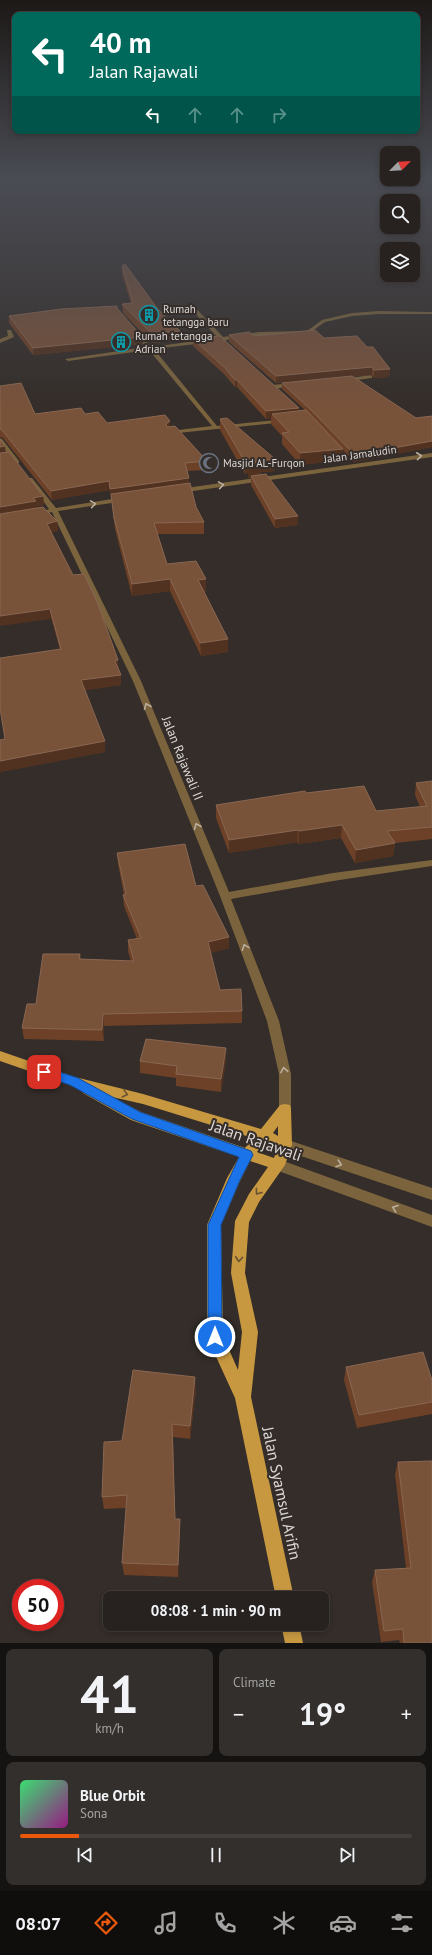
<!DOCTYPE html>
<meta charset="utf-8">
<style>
body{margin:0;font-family:"PT Sans",sans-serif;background:#332f2c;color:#f1f3f6;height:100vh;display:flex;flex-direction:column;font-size:15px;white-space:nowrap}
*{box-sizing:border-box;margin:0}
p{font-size:13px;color:#a4a4a4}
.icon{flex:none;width:22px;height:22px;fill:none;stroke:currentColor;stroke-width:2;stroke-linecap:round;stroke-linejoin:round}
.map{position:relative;height:1643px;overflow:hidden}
.details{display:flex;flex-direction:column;gap:6px;padding:6px;background:#151311;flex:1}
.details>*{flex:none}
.hud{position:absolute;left:12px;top:12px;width:408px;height:122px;border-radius:8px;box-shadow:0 2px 6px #0003,0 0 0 1px #433f3d;background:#00695c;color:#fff;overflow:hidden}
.needle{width:26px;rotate:66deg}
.fabs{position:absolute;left:380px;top:146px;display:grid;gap:8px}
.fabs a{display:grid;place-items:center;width:40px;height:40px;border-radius:8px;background:#27221f;box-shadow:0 2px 6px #0003,0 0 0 1px #433f3d;font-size:20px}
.speed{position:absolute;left:12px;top:1579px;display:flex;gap:8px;font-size:20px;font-weight:700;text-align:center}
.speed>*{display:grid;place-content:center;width:52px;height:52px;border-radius:50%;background:#27221f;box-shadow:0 2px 6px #0003,0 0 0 1px #433f3d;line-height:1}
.speed .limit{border:6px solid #d22;background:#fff;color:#111}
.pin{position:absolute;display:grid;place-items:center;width:34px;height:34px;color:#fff;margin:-17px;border-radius:8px;box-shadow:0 2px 6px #0006}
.me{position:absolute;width:44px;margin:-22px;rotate:0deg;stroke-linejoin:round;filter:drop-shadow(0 0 3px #0008)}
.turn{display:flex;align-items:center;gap:14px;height:84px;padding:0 12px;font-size:18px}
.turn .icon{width:52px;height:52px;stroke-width:2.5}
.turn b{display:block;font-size:28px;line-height:34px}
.lanes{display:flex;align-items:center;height:38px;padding:0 12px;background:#0003;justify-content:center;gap:20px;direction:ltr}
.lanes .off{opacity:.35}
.big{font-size:30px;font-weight:800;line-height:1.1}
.details .tile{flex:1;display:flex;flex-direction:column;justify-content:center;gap:6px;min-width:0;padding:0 14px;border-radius:8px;background:#332f2c}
.details .dial{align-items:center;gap:0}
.dial b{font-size:52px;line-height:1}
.song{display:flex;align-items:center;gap:12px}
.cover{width:48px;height:48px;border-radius:6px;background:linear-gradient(135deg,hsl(140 70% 55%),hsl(310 70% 35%))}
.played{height:4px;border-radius:2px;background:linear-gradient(90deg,#ea580c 15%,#433f3d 15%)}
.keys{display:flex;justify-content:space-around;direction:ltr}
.heat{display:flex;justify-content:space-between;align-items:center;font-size:22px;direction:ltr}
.details .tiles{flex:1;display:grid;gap:6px;grid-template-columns:1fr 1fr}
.tile:last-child{grid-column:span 2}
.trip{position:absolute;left:103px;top:1591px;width:226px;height:40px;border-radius:8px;background:#27221f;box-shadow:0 2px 6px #0003,0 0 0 1px #433f3d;font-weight:800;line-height:40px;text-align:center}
.dock{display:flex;height:64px;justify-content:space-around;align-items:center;background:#100e0c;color:#a4a4a4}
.dock .icon{width:28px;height:28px}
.dock .current{color:#ea580c}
.dock b{font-size:18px;color:#f1f3f6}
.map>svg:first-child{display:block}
</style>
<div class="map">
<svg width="432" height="1643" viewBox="0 0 432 1643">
<rect width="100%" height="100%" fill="#342d29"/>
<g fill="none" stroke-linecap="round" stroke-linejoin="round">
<g fill="#7b643d" fill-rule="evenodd">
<path d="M399,179H407L385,184L383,183Z"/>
<path d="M189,305H193L223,337L260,332L307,331L322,320L352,313L379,311L432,312V314H379L352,316L325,322L308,334L260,336L226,340L224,343L221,341L154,349L217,426L287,419V421L285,422L168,434V432L170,431L212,426L149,350L68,361L65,359L146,347L130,328L133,326L151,347L218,338L189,307Z"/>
<path d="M7,330H11L14,337L0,343V339L8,336Z"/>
<path d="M370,375L372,376V378L342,382L339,380Z"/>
<path d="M294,383L297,385L296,386L272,389L269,387L272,385Z"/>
<path d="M0,438L2,439L19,461V463H15L0,444Z"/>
<path d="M432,453V457L179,493L176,491L179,489Z"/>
<path d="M28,478H32L56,508L125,497L128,499L125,501L58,511L141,681L229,892L333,873L432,860V866L333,881L231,899L279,1021L291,1074V1109L290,1113L285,1114L280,1113L279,1109V1074L267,1021L220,896L133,681L52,512L48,513L45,511L49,509L28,480Z"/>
<path d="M285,1139L432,1188V1200L280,1149L278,1145L280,1141Z"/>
<path d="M278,1159L432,1215V1227L273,1169L271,1165L273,1161Z"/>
</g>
<g fill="#c79840" fill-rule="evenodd">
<path d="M0,1051L75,1077L143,1094L261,1129L280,1105L285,1104L290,1105L291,1109L292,1145L285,1165L259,1202L249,1222L245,1273L258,1332L251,1397L294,1598H276L235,1398L207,1337V1225L227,1178L239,1157L131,1120L83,1093L81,1089L0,1061ZM112,1097L143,1104L253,1138L245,1148L141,1112ZM278,1126V1136L273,1133ZM265,1142L277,1148L274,1158L257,1152ZM250,1161L268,1167L249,1194L235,1221L231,1273L242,1332L238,1370L223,1336L221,1225L240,1181Z"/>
<path d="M281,1624H299L303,1643H285Z"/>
</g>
</g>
<g fill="#6d4127">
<path d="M345,179H397L366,184Z"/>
<path d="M402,179H432V185L429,184L411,186L402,182Z"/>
<path d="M122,266L157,308L180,331L181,340L152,343L123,313L122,304L131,303L122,274Z"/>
<path d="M117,309L143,344L33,355L9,323V316Z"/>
<path d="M229,335L324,338L367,347L390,369L389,377L374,378L372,375L276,383L229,342Z"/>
<path d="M193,339L299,411L305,410L282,389V383L416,418L432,416V447L354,462L343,450L342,460L300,465L282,444V436L271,424V418L266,419L237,387H235L224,374L193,346Z"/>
<path d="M0,386L35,414H85L107,423L170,421V426L207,461V470L187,471L189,478V483L196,507L204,522V534H157L167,564L206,591L204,592L228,652L201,656L170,591L132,596L115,529L110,490L52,500L3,438L0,437Z"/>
<path d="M220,419L275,471L261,472V475L298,525L275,528L251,485V478H248V473L245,474L220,430Z"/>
<path d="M6,452L43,496L44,505L37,506V508L57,521L58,531L51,532L119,670L121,675V685L85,690L105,752L0,772V740L5,739L60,650Z"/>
<path d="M432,781V839L395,843L393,856L355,863L341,838L298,844L297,842L229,853L216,818V805L306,793L376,811L420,807L415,795L416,783Z"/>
<path d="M117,853L196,886L229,937V948L210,953L220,990L242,1011V1023L104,1026V1041L24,1039L22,1028L36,1004L80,954L81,959L131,961L128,952V940L137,939L124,906L123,895H124L118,864Z"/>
<path d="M226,1060L221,1092L176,1086V1078L140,1073V1061Z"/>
<path d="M346,1367L432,1402V1414L357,1428L344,1380Z"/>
<path d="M196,1390L190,1439L173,1437L175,1519H180V1531L178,1577L124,1575L122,1563L126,1508L104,1509L102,1497L122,1441Z"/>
<path d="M398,1462L432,1643H400L399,1640L381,1642L372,1582L375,1570L406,1568L395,1474Z"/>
</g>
<g fill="#513220">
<path d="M366,179H397L366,184Z"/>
<path d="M425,179H430L429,184L411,186L412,180Z"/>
<path d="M180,331L181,340L152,343V334Z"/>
<path d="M142,337L143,344L33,355V348Z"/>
<path d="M372,367V375L276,383V376Z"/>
<path d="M390,369L389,377L374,378V370Z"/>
<rect x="235" y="380" width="2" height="7"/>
<path d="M299,408L298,415L272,414L271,418L266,419V411Z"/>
<path d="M170,421V429L166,432V424Z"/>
<path d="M432,441V447L354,462L355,455Z"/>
<path d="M5,446L6,455L0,456V447Z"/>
<path d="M343,449L342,460L300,465V453Z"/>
<path d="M275,459V471L261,472V476H251V478H248V473L245,474V462Z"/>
<path d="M189,478V487L111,498L110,489Z"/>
<path d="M109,481L110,490L52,500L51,491Z"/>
<path d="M43,496L44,505L37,506V510L0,516V507L33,498Z"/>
<path d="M298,516V525L275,528V519Z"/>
<path d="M57,521L58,531L48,533L47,524Z"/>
<path d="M170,579V591L132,596V584Z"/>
<path d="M206,579V591L198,592V580Z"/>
<path d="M50,609L51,619L0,626V616Z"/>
<path d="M228,639V652L201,656L200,643Z"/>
<path d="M118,660L119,670L115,661Z"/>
<path d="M121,675V685L82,691L81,680Z"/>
<path d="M105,741V752L0,772V761Z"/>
<path d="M342,825L341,838L298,844L299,831Z"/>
<path d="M298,830L297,842L229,853V840Z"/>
<path d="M395,843L393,856L355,863L356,850Z"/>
<path d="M229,937V948L208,954V942Z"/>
<path d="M103,1014L104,1026V1041L102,1030Z"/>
<path d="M226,1048V1060L221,1092V1079Z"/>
<path d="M195,1377L196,1390L190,1439V1426Z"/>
<path d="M180,1519V1531L178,1577V1565Z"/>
</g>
<g fill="#79523a" stroke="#896752">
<path d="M409,179H425L412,180Z"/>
<path d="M125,264L157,308L180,331L152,334L122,304L133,303L122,266Z"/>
<path d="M117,306V308L142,337L33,348L9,316L61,309Z"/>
<path d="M315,330L324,338L357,336L367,347H373L390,369L374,370L372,367L276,376L229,335L249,332L255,336Z"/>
<path d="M220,336L299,408L266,411L237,380H235L224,367L193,339Z"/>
<path d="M352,376L416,418L432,416V441L355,455L310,409L282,383Z"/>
<path d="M21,383L35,414L81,408L85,414L98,412L107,423L165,415L170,421L166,424L167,427L175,426L207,461L185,463L189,478L110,489L109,481L51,491L2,430L0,429V386Z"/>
<path d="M306,410L343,449L300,453L282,433L289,432L272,414Z"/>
<path d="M227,418L275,459L258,461L261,465L248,467L257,461L245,462L220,419Z"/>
<path d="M0,439L5,446L0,447Z"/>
<path d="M9,452L43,496L33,498L36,501L0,507V453Z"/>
<path d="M266,474L298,516L275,519L251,476Z"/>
<path d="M190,483L196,507L204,522L154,523L167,564L196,561L206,579L198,580L228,639L200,643L170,579L132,584L114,518L111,494Z"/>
<path d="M43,507L57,521L47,524L73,575L84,574L98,604L118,660L115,661L121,675L81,680L105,741L0,761V740L5,739L0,708V658L61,649L50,609L0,616V514Z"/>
<path d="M432,781V827L387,831L395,843L356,850L342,825L299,831L298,830L229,840L216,805L305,791L306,793L364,786L376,811L427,806L416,783Z"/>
<path d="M185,844L196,886L203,885L229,937L208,942L220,990L241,989L242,1011L103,1014L102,1030L22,1028L27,1004H36L43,954H80L79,959L134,961L128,940L141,938L123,895L126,894L117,853Z"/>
<path d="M146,1039L226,1048L221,1079L176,1074L177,1066L140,1061Z"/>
<path d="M423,1352L432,1380V1402L359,1415L346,1367Z"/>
<path d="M133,1370L195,1377L190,1426L172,1424L175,1519H180L178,1565L122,1563L127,1495L102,1497L104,1442L122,1441Z"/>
<path d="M432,1461V1643H404L403,1629L384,1631L375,1570L411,1568L398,1462Z"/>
</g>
<defs><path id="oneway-chevron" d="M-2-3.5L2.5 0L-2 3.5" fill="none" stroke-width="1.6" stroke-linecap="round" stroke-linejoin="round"/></defs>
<g stroke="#bbafa0">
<use href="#oneway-chevron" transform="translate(419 456) rotate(-7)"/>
<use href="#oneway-chevron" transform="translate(221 485) rotate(-9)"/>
<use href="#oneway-chevron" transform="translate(93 504) rotate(-9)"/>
<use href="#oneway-chevron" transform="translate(147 706) rotate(-112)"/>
<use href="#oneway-chevron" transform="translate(197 826) rotate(-112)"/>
<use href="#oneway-chevron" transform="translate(245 947) rotate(-111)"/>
<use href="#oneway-chevron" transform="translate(284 1070) rotate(-100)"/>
<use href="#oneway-chevron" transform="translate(339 1164) rotate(18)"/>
<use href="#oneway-chevron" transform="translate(395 1208) rotate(-160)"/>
</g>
<g stroke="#675231">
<use href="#oneway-chevron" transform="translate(125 1094) rotate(14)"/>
<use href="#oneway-chevron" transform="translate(258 1192) rotate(127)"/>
<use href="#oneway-chevron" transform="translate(239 1259) rotate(95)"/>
</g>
<linearGradient id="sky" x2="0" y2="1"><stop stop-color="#1d1917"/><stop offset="0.44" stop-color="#4a4c54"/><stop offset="1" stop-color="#4a4c54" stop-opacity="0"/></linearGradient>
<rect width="432" height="409" fill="url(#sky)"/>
<path fill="#1a73e8" stroke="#114b97" d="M44,1067L78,1078L140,1112L251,1151L253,1155L240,1180L221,1225L222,1337L220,1342L215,1344L210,1342L208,1337V1225L239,1157L132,1119L70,1085L40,1075L39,1072L40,1068Z"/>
<defs>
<symbol id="building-ring" viewBox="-11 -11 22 22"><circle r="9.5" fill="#342d29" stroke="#0f9aa8" stroke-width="1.5"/><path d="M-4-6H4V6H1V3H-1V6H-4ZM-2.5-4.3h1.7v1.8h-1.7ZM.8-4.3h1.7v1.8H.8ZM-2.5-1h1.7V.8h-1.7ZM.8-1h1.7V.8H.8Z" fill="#0f9aa8"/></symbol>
<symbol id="mosque-ring" viewBox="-11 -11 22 22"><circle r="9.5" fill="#342d29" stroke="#6b7280" stroke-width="1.5"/><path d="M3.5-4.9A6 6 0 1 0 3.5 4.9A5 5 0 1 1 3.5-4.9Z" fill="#6b7280"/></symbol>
</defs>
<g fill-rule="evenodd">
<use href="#building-ring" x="138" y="304" width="22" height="22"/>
<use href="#building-ring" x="110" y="331" width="22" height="22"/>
<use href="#mosque-ring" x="198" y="452" width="22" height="22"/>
</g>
<g text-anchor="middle" stroke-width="4" stroke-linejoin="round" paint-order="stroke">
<g font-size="11" fill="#ddd8d6" stroke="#342d29" text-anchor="start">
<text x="163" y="313">Rumah<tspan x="163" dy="13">tetangga baru</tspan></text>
<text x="135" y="340">Rumah tetangga<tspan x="135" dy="13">Adrian</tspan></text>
<text x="223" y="467">Masjid AL-Furqon</text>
</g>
<g font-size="11" fill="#ddd8d6" stroke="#342d29">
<text transform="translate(360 454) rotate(-8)" y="4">Jalan Jamaludin</text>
</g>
<g font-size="13" fill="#ddd8d6" stroke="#342d29">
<text transform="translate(183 758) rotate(68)" y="5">Jalan Rajawali II</text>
</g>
<g font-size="16" fill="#ddd8d6" stroke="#342d29">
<text transform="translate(256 1140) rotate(19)" y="6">Jalan Rajawali</text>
<text transform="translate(282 1493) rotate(78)" y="6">Jalan Syamsul Arifin</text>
</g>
</g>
</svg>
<div class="fabs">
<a><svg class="needle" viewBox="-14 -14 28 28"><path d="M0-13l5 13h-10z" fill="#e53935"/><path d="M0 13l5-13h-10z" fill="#a4a4a4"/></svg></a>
<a><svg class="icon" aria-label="search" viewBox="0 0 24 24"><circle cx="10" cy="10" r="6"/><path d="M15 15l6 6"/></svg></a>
<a><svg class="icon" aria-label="layers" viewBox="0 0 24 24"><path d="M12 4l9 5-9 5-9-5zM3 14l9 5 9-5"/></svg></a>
</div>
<div class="speed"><div class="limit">50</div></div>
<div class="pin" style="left:44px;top:1072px;background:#d93025"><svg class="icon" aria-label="arrive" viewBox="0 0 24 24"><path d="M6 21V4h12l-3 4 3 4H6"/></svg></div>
<svg class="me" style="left:215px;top:1337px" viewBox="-20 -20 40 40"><circle r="17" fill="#1a73e8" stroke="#fff" stroke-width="3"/><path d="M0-11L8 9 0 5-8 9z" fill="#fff"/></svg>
<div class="trip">08:08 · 1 min · 90 m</div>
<div class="hud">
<div class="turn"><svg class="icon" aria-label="left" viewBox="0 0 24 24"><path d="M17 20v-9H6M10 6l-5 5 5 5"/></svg><div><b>40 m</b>Jalan Rajawali</div></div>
<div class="lanes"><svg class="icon" aria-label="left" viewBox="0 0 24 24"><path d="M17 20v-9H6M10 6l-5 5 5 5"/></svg><svg class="icon off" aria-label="ahead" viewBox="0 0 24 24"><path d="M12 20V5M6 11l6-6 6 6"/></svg><svg class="icon off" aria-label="ahead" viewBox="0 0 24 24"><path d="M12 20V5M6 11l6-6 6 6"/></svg><svg class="icon off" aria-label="right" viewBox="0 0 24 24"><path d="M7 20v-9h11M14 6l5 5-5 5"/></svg></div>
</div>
</div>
<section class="details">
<div class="tiles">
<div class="tile dial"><b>41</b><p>km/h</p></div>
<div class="tile"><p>Climate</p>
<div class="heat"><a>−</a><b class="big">19°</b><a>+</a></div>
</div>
<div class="tile">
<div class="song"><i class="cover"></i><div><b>Blue Orbit</b><p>Sona</p></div></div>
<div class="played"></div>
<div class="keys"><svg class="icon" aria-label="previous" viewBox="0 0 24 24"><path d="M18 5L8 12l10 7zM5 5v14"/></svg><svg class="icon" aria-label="pause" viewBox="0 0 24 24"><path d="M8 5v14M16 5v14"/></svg><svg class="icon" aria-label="next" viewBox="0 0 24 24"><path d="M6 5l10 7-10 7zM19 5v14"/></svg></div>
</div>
</div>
</section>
<nav class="dock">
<b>08:07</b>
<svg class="icon current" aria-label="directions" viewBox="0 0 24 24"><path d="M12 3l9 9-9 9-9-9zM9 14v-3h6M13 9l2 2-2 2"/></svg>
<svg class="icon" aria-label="music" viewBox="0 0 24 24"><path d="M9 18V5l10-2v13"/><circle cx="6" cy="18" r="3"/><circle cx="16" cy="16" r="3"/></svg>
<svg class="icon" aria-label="phone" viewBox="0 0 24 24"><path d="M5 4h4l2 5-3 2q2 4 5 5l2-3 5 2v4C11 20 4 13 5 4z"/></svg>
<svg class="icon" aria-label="climate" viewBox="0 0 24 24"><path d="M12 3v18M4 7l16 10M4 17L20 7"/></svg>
<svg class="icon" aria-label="car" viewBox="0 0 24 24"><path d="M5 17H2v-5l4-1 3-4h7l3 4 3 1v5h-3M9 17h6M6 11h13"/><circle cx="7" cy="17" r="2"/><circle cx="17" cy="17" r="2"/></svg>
<svg class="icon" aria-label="filters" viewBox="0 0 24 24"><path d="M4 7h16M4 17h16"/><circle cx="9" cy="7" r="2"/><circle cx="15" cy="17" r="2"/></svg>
</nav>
